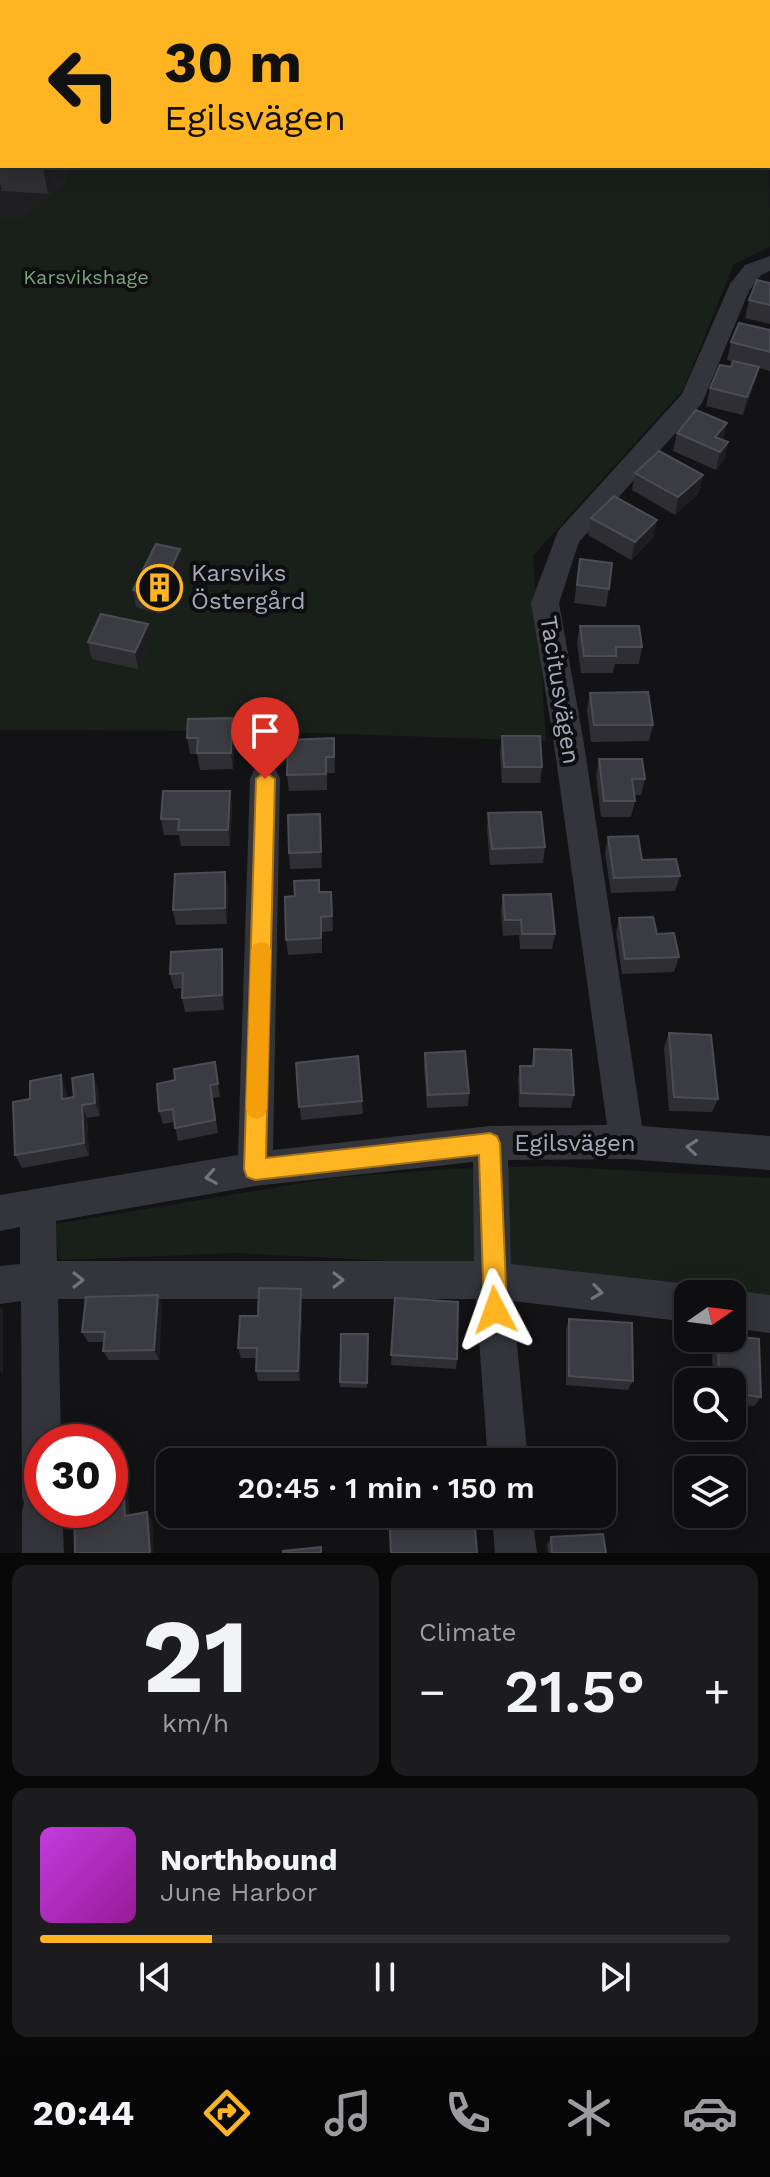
<!DOCTYPE html>
<meta charset="utf-8">
<style>
body{margin:0;font-family:"Work Sans",sans-serif;background:#1c1c1e;color:#f1f3f6;height:100vh;display:flex;flex-direction:column;font-size:30px;white-space:nowrap}
*{box-sizing:border-box;margin:0}
p{font-size:26px;color:#9b9c9f}
.icon{flex:none;width:44px;height:44px;fill:none;stroke:currentColor;stroke-width:2;stroke-linecap:round;stroke-linejoin:round}
.map{position:relative;height:1553px;overflow:hidden}
.panel{display:flex;flex-direction:column;gap:12px;padding:12px;background:#080809;flex:1}
.panel>*{flex:none}
.top-card{position:absolute;left:0px;top:0px;width:770px;height:168px;box-shadow:0 4px 20px #0003,0 0 0 2px #2e2e30;background:#ffb421;color:#111;overflow:hidden}
.needle{width:52px;rotate:76deg}
.tools{position:absolute;left:674px;top:1280px;display:grid;gap:16px}
.tools a{display:grid;place-items:center;width:72px;height:72px;border-radius:16px;background:#0e0e10;box-shadow:0 4px 20px #0003,0 0 0 2px #2e2e30;font-size:40px}
.speed{position:absolute;left:24px;top:1424px;display:flex;gap:16px;font-size:40px;font-weight:700;text-align:center}
.speed>*{display:grid;place-content:center;width:104px;height:104px;border-radius:50%;background:#0e0e10;box-shadow:0 4px 20px #0003,0 0 0 2px #2e2e30;line-height:1}
.speed .limit{border:12px solid #d22;background:#fff;color:#111}
.pin{position:absolute;display:grid;place-items:center;width:68px;height:68px;color:#fff;margin:-82px -34px;border-radius:50% 50% 50% 0;rotate:-45deg;box-shadow:0 0 8px #0007}
.pin .icon{rotate:45deg}
.me{position:absolute;width:88px;margin:-44px;rotate:356deg;stroke-linejoin:round;filter:drop-shadow(0 0 6px #0008)}
.turn{display:flex;align-items:center;gap:28px;height:168px;padding:0 32px;font-size:36px}
.turn .icon{width:104px;height:104px;stroke-width:2.5}
.turn b{display:block;font-size:56px;line-height:68px}
.big{font-size:60px;font-weight:600;line-height:1.1}
.panel .tile{flex:1;display:flex;flex-direction:column;justify-content:center;gap:12px;min-width:0;padding:0 28px;border-radius:16px;background:#1c1c1e}
.panel .dial{align-items:center;gap:0}
.dial b{font-size:104px;line-height:1}
.song{display:flex;align-items:center;gap:24px}
.cover{width:96px;height:96px;border-radius:12px;background:linear-gradient(135deg,hsl(290 70% 55%),hsl(300 70% 35%))}
.played{height:8px;border-radius:4px;background:linear-gradient(90deg,#ffb421 25%,#2e2e30 25%)}
.keys{display:flex;justify-content:space-around;direction:ltr}
.heat{display:flex;justify-content:space-between;align-items:center;font-size:44px;direction:ltr}
.panel .tiles{flex:1;display:grid;gap:12px;grid-template-columns:1fr 1fr}
.tile:last-child{grid-column:span 2}
.trip{position:absolute;left:156px;top:1448px;width:460px;height:80px;border-radius:16px;background:#0e0e10;box-shadow:0 4px 20px #0003,0 0 0 2px #2e2e30;font-weight:600;line-height:80px;text-align:center}
.tab-bar{display:flex;height:128px;justify-content:space-around;align-items:center;background:#060606;color:#9b9c9f}
.tab-bar .icon{width:56px;height:56px}
.tab-bar .active{color:#ffb421}
.tab-bar b{font-size:36px;color:#f1f3f6}
.map>svg:first-child{display:block}
</style>
<div class="map">
<svg width="770" height="1553" viewBox="0 0 770 1553">
<rect width="100%" height="100%" fill="#131315"/>
<path fill="#1f1f22" d="M0,80L2,166H72L65,186L19,221L0,218Z"/>
<g fill="#19201a">
<path d="M325,0H661L324,2Z"/>
<path d="M768,35L770,247L734,264L683,390L533,556L546,741L256,731L0,730V218L20,220L65,186L72,166H768Z"/>
<path d="M548,1166L770,1178V1301L410,1262L236,1253L59,1260L55,1224L333,1178L449,1169Z"/>
</g>
<g fill="none" stroke-linecap="round" stroke-linejoin="round">
<g fill="#34353a" fill-rule="evenodd">
<rect x="0" y="59" width="2" height="12"/>
<path d="M770,256V271L761,275L749,291L702,403L579,542L559,603L584,744L642,1126L770,1136V1170L627,1159L508,1160L511,1264L688,1284L701,1290L703,1294H688V1322L513,1301L528,1462H488L476,1299H58L61,1442H42V1510H62L64,1553H22V1510L24,1503L22,1497L21,1301L0,1304V1266L20,1264V1227L0,1231V1195L238,1155L250,779L254,770L265,767L276,770L280,779L273,1150L490,1126L607,1125L554,744L531,603L558,531L682,394L730,284L745,265ZM473,1162L474,1261H57L56,1221L255,1186Z"/>
<path d="M732,1290L770,1295V1333L732,1328V1294H723Z"/>
<path d="M492,1514H532L537,1553H495Z"/>
</g>
</g>
<g fill="#2f2f33">
<path d="M286,0H316L315,2H287Z"/>
<path d="M761,0H770V25L768,23V2H761Z"/>
<path d="M0,158L2,166H58L48,194L2,191L0,181Z"/>
<path d="M770,283V324L745,318L749,300Z"/>
<path d="M770,330V371L759,368L754,385L743,415L706,406L710,388L731,367L733,362L727,360L731,342Z"/>
<path d="M727,423L723,440L728,442L724,460L716,470L673,451L677,433Z"/>
<path d="M635,473L699,493L675,515L632,490Z"/>
<path d="M591,518L654,537L631,560L588,535Z"/>
<path d="M180,549L183,567L161,614L136,607L133,590Z"/>
<path d="M580,559L609,589L606,607L574,603Z"/>
<path d="M580,626L642,647L639,664H615L613,673H581L577,643Z"/>
<path d="M151,641L138,669L92,659L88,642Z"/>
<path d="M590,693L653,725L649,741L591,742L587,709Z"/>
<path d="M232,718L235,735L233,769L200,770L197,754H190L187,738Z"/>
<path d="M502,736L542,767L540,783H502L500,753Z"/>
<path d="M334,738L335,773H327V790L289,791L287,775Z"/>
<path d="M599,759L645,779L641,795H634L635,801L631,817H601L596,776Z"/>
<path d="M230,791L232,807L230,846H181L179,835H164L161,819Z"/>
<path d="M488,813L545,847L543,863L490,865L487,829Z"/>
<path d="M320,814L322,868L290,869L289,853Z"/>
<path d="M608,837L642,860L680,876L675,891L611,893L605,853Z"/>
<path d="M228,887L227,924L176,925L173,910Z"/>
<path d="M319,892H331L333,931L322,932V953L288,955L286,940L295,896Z"/>
<path d="M503,895L555,934L552,949H520L519,935L503,936L501,910Z"/>
<path d="M619,918L657,934L679,957L674,972L622,974L616,933Z"/>
<path d="M224,964V1010L185,1012L182,998V988L174,989L170,974Z"/>
<path d="M669,1033L718,1099L712,1112L669,1111L664,1047Z"/>
<path d="M534,1049L574,1095L571,1108L519,1107L518,1080L520,1066H531Z"/>
<path d="M425,1053L469,1093L468,1106L427,1108L424,1067Z"/>
<path d="M215,1062L220,1097L213,1098L218,1133L178,1141L174,1122L163,1124L159,1111L175,1080Z"/>
<path d="M296,1063L362,1101L363,1114L301,1120Z"/>
<path d="M98,1088L100,1116L87,1118L89,1156L22,1168L15,1155L30,1099L66,1089L67,1098L74,1097Z"/>
<path d="M395,1298L457,1359L456,1369L391,1365Z"/>
<path d="M302,1299L300,1381H258L256,1371V1358H241L238,1348L258,1316Z"/>
<path d="M162,1306L159,1360H109L103,1351L104,1342H88L82,1332Z"/>
<path d="M569,1319L633,1381L628,1390L566,1385V1329Z"/>
<path d="M368,1334L367,1388L340,1387V1382Z"/>
<path d="M716,1338H732L761,1397L754,1406L732,1404V1382H713L712,1345Z"/>
<path d="M551,1537L606,1553H548L547,1544Z"/>
</g>
<g fill="#1e1e21">
<path d="M60,0H72L70,2H60Z"/>
<path d="M44,166H58L48,194L43,168Z"/>
<path d="M759,367L754,385L743,415L747,397Z"/>
<path d="M727,423L723,441L715,437Z"/>
<path d="M728,442L724,460L716,470L720,452Z"/>
<path d="M703,475L699,493L675,515L678,497Z"/>
<path d="M657,520L654,537L631,560L635,542Z"/>
<path d="M180,549L183,567L161,614L158,596Z"/>
<path d="M148,624L151,641L138,669L135,652Z"/>
<path d="M232,718L235,735L233,769L231,753Z"/>
<path d="M230,791L232,807L230,846L228,830Z"/>
<path d="M225,872L228,887L227,924L225,908Z"/>
<path d="M222,949L224,964V1010L222,995Z"/>
<path d="M93,1074L98,1088L100,1116L95,1103Z"/>
<path d="M61,1075L66,1089L68,1112L62,1099Z"/>
<path d="M82,1105L87,1118L89,1156L84,1143Z"/>
<path d="M301,1289L302,1299L300,1381L298,1371Z"/>
<path d="M158,1295L162,1306L159,1360L154,1350Z"/>
<path d="M0,1307L3,1311V1375L0,1371Z"/>
<path d="M123,1478L128,1486L130,1523L125,1516Z"/>
<path d="M147,1512L152,1519L154,1553H150Z"/>
</g>
<g fill="#3b3c41" stroke="#4c4d54" stroke-width="2">
<path d="M29,0H47L46,2H28Z"/>
<path d="M120,0H155L154,2H128Z"/>
<path d="M2,153V166H44L43,168L0,166V158Z"/>
<path d="M757,280L770,283V305L749,300Z"/>
<path d="M739,323L770,330V352L731,342Z"/>
<path d="M733,361L759,367L747,397L710,388L720,365L731,367Z"/>
<path d="M696,410L727,423L715,437L728,442L720,452L677,433Z"/>
<path d="M659,451L703,475L678,497L635,473Z"/>
<path d="M614,496L657,520L635,542L591,518Z"/>
<path d="M156,544L180,549L158,596L133,590Z"/>
<path d="M580,559L612,563L609,589L577,585Z"/>
<path d="M101,614L148,624L135,652L88,642Z"/>
<path d="M580,626H639L642,647H616V656H584Z"/>
<path d="M648,692L653,725H594L590,693Z"/>
<path d="M232,718L231,753H197L198,738H187L188,719Z"/>
<path d="M502,736H540L542,767H504Z"/>
<path d="M334,738V757H326V774L287,775L288,740Z"/>
<path d="M599,759H642L645,779H632L635,801H604Z"/>
<path d="M163,791H230L228,830H178L179,819H161Z"/>
<path d="M541,812L545,847L492,849L488,813Z"/>
<path d="M320,814L321,852L289,853L288,815Z"/>
<path d="M638,836L642,860L676,859L680,876L614,878L608,837Z"/>
<path d="M225,872V908L173,910L175,874Z"/>
<path d="M319,880V892H331L332,916L321,917V938L286,940L285,897L295,896L294,881Z"/>
<path d="M551,894L555,934H522L521,920H505L503,895Z"/>
<path d="M653,917L657,934L674,933L679,957L625,959L619,918Z"/>
<path d="M222,949V995L182,998L183,973L170,974L171,952Z"/>
<path d="M669,1033L711,1035L718,1099L674,1097Z"/>
<path d="M534,1049L571,1050L574,1095L521,1093L520,1066H534Z"/>
<path d="M465,1051L469,1093L428,1095L425,1053Z"/>
<path d="M358,1056L362,1101L299,1107L296,1063Z"/>
<path d="M215,1062L218,1084L210,1085L215,1120L175,1128L173,1109L159,1111L157,1084L175,1080L174,1069Z"/>
<path d="M93,1074L95,1103L82,1105L84,1143L15,1155L13,1102L30,1099V1081L61,1075L62,1099L74,1097L72,1078Z"/>
<path d="M259,1288L301,1289L298,1371H256L257,1348H238L240,1316H258Z"/>
<path d="M158,1295L154,1350L103,1351L105,1332H82L86,1297Z"/>
<path d="M395,1298L458,1302L457,1359L391,1355Z"/>
<path d="M569,1319L632,1323L633,1381L569,1376Z"/>
<path d="M341,1334H368L367,1383L340,1382Z"/>
<path d="M732,1336L759,1339L761,1397L732,1393V1382H719L718,1338H732Z"/>
<path d="M123,1478L125,1516L147,1512L150,1553H75L74,1510H110V1480Z"/>
<path d="M436,1514H474L477,1553H391L389,1516Z"/>
<path d="M603,1534L606,1553H552L551,1537Z"/>
<path d="M321,1547V1553H283V1551Z"/>
</g>
<defs><path id="oneway-chevron" d="M-2-3.5L2.5 0L-2 3.5" fill="none" stroke-width="1.6" stroke-linecap="round" stroke-linejoin="round" transform="scale(2)"/></defs>
<g stroke="#71757f">
<use href="#oneway-chevron" transform="translate(692 1147) rotate(-175)"/>
<use href="#oneway-chevron" transform="translate(211 1177) rotate(170)"/>
<use href="#oneway-chevron" transform="translate(78 1280)"/>
<use href="#oneway-chevron" transform="translate(338 1280)"/>
<use href="#oneway-chevron" transform="translate(597 1292) rotate(7)"/>
</g>
<path fill="#ffb421" stroke="#a67515" stroke-width="2" d="M265,772L275,779L266,1158L490,1133L497,1136L500,1143L507,1310L503,1318L495,1321L487,1318L484,1310L479,1155L255,1180L247,1177L244,1169L256,779Z"/>
<path fill="#f59e0b" d="M261,942L268,944L271,950L267,1109L264,1116L257,1119L249,1116L246,1109L251,950L254,944Z"/>
<defs>
<symbol id="building-ring" viewBox="-11 -11 22 22"><circle r="9.5" fill="#0e0e10" stroke="#ffb421" stroke-width="1.5"/><path d="M-4-6H4V6H1V3H-1V6H-4ZM-2.5-4.3h1.7v1.8h-1.7ZM.8-4.3h1.7v1.8H.8ZM-2.5-1h1.7V.8h-1.7ZM.8-1h1.7V.8H.8Z" fill="#ffb421"/></symbol>
</defs>
<g fill-rule="evenodd">
<use href="#building-ring" x="134" y="562" width="51" height="51"/>
</g>
<g text-anchor="middle" stroke-width="8" stroke-linejoin="round" paint-order="stroke">
<g font-size="20" fill="#79a37b" stroke="#0e0e10">
<text x="86" y="284">Karsvikshage</text>
</g>
<g font-size="24" fill="#a3a9b7" stroke="#0e0e10" text-anchor="start">
<text x="191" y="581">Karsviks<tspan x="191" dy="28">Östergård</tspan></text>
</g>
<g font-size="24" fill="#a3a9b7" stroke="#0e0e10">
<text transform="translate(560 690) rotate(81)" y="8">Tacitusvägen</text>
<text x="575" y="1151">Egilsvägen</text>
</g>
</g>
</svg>
<div class="tools">
<a><svg class="needle" viewBox="-14 -14 28 28"><path d="M0-13l5 13h-10z" fill="#e53935"/><path d="M0 13l5-13h-10z" fill="#9b9c9f"/></svg></a>
<a><svg class="icon" aria-label="search" viewBox="0 0 24 24"><circle cx="10" cy="10" r="6"/><path d="M15 15l6 6"/></svg></a>
<a><svg class="icon" aria-label="layers" viewBox="0 0 24 24"><path d="M12 4l9 5-9 5-9-5zM3 14l9 5 9-5"/></svg></a>
</div>
<div class="speed"><div class="limit">30</div></div>
<div class="pin" style="left:265px;top:779px;background:#d93025"><svg class="icon" aria-label="arrive" viewBox="0 0 24 24"><path d="M6 21V4h12l-3 4 3 4H6"/></svg></div>
<svg class="me" style="left:495px;top:1310px" viewBox="-20 -20 40 40"><path d="M0-17L14 15 0 8-14 15z" fill="#ffb421" stroke="#fff" stroke-width="4"/></svg>
<div class="trip">20:45 · 1 min · 150 m</div>
<div class="top-card">
<div class="turn"><svg class="icon" aria-label="left" viewBox="0 0 24 24"><path d="M17 20v-9H6M10 6l-5 5 5 5"/></svg><div><b>30 m</b>Egilsvägen</div></div>
</div>
</div>
<section class="panel">
<div class="tiles">
<div class="tile dial"><b>21</b><p>km/h</p></div>
<div class="tile"><p>Climate</p>
<div class="heat"><a>−</a><b class="big">21.5°</b><a>+</a></div>
</div>
<div class="tile">
<div class="song"><i class="cover"></i><div><b>Northbound</b><p>June Harbor</p></div></div>
<div class="played"></div>
<div class="keys"><svg class="icon" aria-label="previous" viewBox="0 0 24 24"><path d="M18 5L8 12l10 7zM5 5v14"/></svg><svg class="icon" aria-label="pause" viewBox="0 0 24 24"><path d="M8 5v14M16 5v14"/></svg><svg class="icon" aria-label="next" viewBox="0 0 24 24"><path d="M6 5l10 7-10 7zM19 5v14"/></svg></div>
</div>
</div>
</section>
<nav class="tab-bar">
<b>20:44</b>
<svg class="icon active" aria-label="directions" viewBox="0 0 24 24"><path d="M12 3l9 9-9 9-9-9zM9 14v-3h6M13 9l2 2-2 2"/></svg>
<svg class="icon" aria-label="music" viewBox="0 0 24 24"><path d="M9 18V5l10-2v13"/><circle cx="6" cy="18" r="3"/><circle cx="16" cy="16" r="3"/></svg>
<svg class="icon" aria-label="phone" viewBox="0 0 24 24"><path d="M5 4h4l2 5-3 2q2 4 5 5l2-3 5 2v4C11 20 4 13 5 4z"/></svg>
<svg class="icon" aria-label="climate" viewBox="0 0 24 24"><path d="M12 3v18M4 7l16 10M4 17L20 7"/></svg>
<svg class="icon" aria-label="car" viewBox="0 0 24 24"><path d="M5 17H2v-5l4-1 3-4h7l3 4 3 1v5h-3M9 17h6M6 11h13"/><circle cx="7" cy="17" r="2"/><circle cx="17" cy="17" r="2"/></svg>
</nav>
